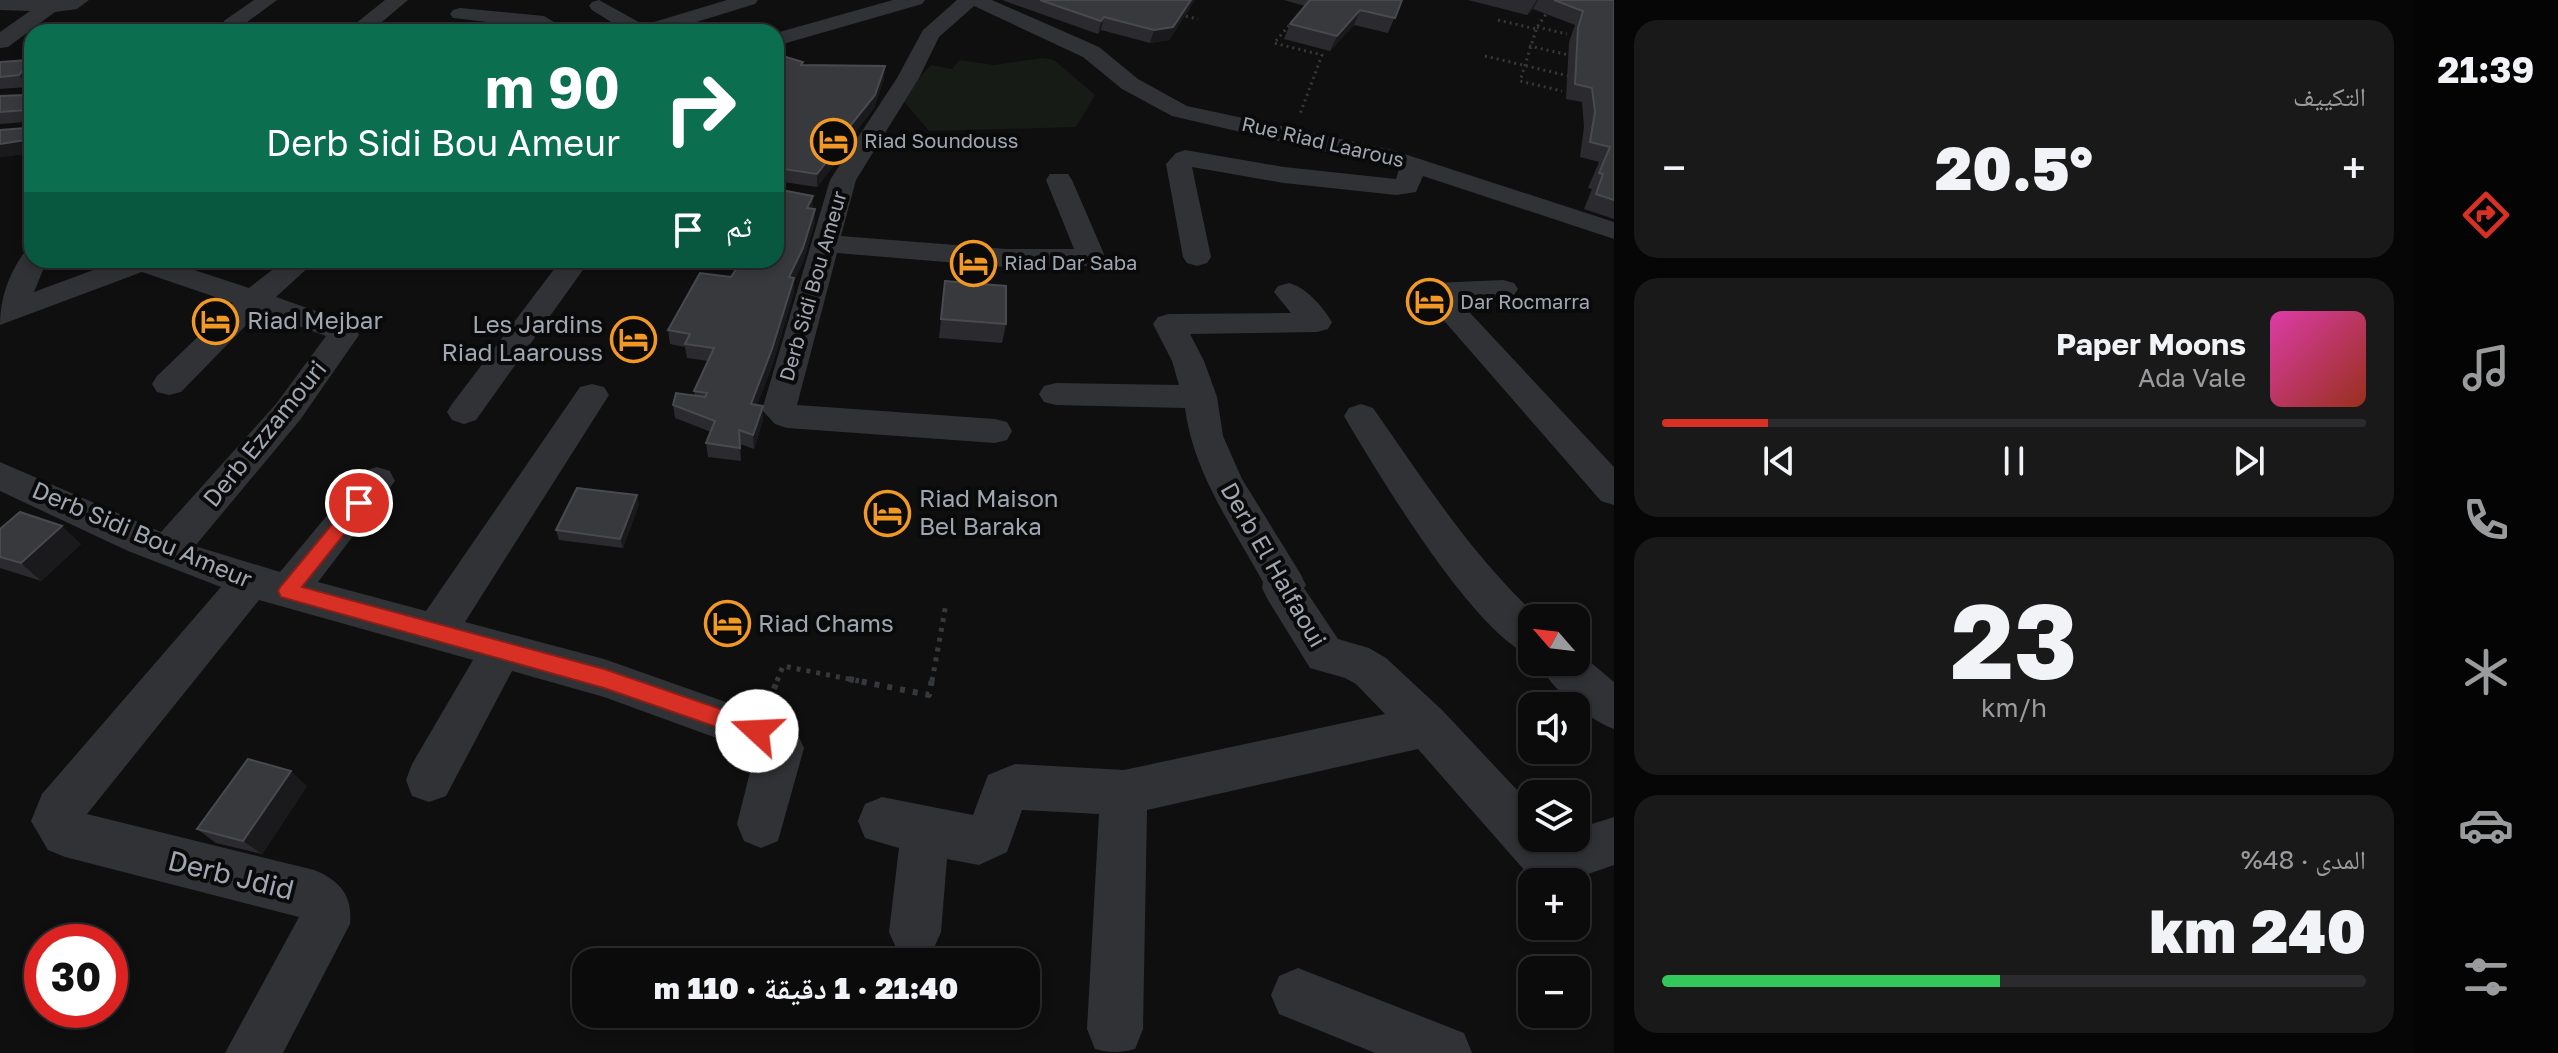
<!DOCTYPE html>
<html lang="ar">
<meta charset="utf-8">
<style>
body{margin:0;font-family:"Golos Text","Noto Naskh Arabic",sans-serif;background:#19191a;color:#f1f3f6;direction:rtl;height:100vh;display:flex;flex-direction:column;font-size:30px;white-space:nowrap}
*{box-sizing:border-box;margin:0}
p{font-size:26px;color:#9a9b9d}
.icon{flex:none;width:44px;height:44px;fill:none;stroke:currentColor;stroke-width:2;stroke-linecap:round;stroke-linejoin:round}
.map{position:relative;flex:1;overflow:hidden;direction:ltr}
.details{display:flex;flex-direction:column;gap:20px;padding:20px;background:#060607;width:800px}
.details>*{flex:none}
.top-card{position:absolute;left:24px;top:24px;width:760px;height:244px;border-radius:24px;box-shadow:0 4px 12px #0003,0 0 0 2px #2b2b2d;direction:rtl;background:#0b6e4f;color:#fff;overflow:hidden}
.needle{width:52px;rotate:298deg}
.controls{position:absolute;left:1518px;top:604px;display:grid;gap:16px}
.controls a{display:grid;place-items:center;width:72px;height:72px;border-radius:16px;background:#0b0b0c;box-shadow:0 4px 12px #0003,0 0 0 2px #2b2b2d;font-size:40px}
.speed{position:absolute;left:24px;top:924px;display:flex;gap:16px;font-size:40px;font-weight:700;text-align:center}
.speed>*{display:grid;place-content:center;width:104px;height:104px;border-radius:50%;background:#0b0b0c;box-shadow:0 4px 12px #0003,0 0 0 2px #2b2b2d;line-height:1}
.speed .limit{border:12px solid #d22;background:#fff;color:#111}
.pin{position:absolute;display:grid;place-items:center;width:68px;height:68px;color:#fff;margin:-34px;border:4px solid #fff;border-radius:50%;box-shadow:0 2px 8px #0007}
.me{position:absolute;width:88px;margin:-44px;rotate:290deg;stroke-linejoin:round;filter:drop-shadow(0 0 6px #0008)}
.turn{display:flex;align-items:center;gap:28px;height:168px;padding:0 32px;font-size:36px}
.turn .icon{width:104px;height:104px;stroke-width:2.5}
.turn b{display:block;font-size:56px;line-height:68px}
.then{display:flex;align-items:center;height:76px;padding:0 32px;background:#0003;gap:16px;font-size:30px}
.big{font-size:60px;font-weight:800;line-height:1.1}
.details .tile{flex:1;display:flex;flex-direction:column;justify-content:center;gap:12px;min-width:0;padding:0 28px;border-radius:24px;background:#19191a}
.details .dial{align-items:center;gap:0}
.dial b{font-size:104px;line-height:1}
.song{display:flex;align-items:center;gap:24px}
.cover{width:96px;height:96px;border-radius:12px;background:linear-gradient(135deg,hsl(320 70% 55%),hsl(10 70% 35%))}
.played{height:8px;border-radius:4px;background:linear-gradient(90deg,#d93025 15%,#2b2b2d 15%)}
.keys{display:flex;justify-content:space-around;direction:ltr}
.heat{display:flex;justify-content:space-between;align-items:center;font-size:44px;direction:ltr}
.charge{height:12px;border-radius:6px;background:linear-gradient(90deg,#34c759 48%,#2b2b2d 0)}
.trip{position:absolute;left:572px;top:948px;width:468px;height:80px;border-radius:24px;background:#0b0b0c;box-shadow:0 4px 12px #0003,0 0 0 2px #2b2b2d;font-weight:800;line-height:80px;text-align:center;direction:rtl}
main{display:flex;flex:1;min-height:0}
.tabs{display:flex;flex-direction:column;width:144px;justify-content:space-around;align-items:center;background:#040405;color:#9a9b9d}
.tabs .icon{width:56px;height:56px}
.tabs .on{color:#d93025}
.tabs b{font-size:36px;color:#f1f3f6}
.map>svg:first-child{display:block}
</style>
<main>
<nav class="tabs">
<b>21:39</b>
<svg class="icon on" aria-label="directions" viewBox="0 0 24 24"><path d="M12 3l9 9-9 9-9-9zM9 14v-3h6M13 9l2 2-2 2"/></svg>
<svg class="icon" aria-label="music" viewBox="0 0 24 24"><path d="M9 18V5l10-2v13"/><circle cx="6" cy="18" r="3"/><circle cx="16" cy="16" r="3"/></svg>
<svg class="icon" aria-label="phone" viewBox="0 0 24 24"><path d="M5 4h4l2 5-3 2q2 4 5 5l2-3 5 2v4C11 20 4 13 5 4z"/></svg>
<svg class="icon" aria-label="climate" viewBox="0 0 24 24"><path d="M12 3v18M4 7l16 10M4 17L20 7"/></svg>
<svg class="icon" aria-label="car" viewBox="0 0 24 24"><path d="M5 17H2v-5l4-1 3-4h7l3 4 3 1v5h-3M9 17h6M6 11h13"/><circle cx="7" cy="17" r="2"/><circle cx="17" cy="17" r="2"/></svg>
<svg class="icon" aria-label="filters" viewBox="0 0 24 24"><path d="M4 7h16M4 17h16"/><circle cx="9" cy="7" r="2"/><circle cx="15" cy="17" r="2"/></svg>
</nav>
<section class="details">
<div class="tile"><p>التكييف</p>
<div class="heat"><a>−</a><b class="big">20.5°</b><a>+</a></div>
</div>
<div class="tile">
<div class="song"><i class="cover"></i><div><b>Paper Moons</b><p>Ada Vale</p></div></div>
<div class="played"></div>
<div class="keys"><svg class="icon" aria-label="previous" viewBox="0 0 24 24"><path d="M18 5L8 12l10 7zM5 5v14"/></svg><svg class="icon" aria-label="pause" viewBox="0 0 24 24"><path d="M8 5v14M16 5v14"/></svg><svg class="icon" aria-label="next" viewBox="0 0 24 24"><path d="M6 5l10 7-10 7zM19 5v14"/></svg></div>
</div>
<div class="tile dial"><b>23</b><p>km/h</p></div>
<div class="tile"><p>المدى · 48%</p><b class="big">240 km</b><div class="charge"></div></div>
</section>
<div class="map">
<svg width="1614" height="1053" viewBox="0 0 1614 1053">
<rect width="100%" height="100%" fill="#0f0f10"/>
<path fill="#161b16" d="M1043,58L1054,60L1095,95L1076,127L929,131L901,98L931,65L952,69L959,60L994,65Z"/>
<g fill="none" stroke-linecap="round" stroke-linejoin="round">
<g stroke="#36393c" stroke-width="3" stroke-dasharray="2 4" stroke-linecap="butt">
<path d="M1556,0L1537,27L1520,81L1562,91"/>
<path d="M1180,15L1198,19"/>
<path d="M1498,20L1536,29"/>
<path d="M1293,21L1274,43L1322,55L1300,114"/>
<path d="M1537,27L1567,34"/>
<path d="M1529,46L1569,55"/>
<path d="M1485,56L1573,77"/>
</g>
<g stroke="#36393c" stroke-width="5" stroke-dasharray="4 6" stroke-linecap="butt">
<path d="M777,681L783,666L859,681"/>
<path d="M932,681L946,604"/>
</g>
<g stroke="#36393c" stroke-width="6" stroke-dasharray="5 8" stroke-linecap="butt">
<path d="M849,679L929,695L932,679"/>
<path d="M769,701L778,679"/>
</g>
<g fill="#303235" fill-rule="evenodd">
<path d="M0,0H89L77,9L55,12L8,47L0,48V32L30,11L0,10Z"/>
<path d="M254,0H277L239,28H225L222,24L225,20Z"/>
<path d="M385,0H408L370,32H354L352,28L355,24Z"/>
<path d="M599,0L644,25L727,0H758L755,4L664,32H627L592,10L589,6L592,2Z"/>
<path d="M893,0H925L922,4L776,46V33Z"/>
<path d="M957,0H992L1099,47L1138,79L1187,106L1392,150L1614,222V239L1423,176L1416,192L1396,195L1284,183L1192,167L1211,257L1207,263L1197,266L1187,263L1183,257L1166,164L1176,153L1185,150L1284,167L1396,179L1399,169L1172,116L1122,89L1083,57L974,6L939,37L919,78L856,180L841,236L1006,249H1074L1046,180L1050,174H1068L1072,180L1104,254L1097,263L1087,266L1006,267L837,253L797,405L995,419L1007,422L1012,431L1007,440L995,443L787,428L775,424L762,410L830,180L897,78L923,30Z"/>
<path d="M460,8L544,16L554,22L546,32H525L528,27L453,18L450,14L453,10Z"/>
<path d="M32,252V260H47L34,292L120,260H164L249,288L285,260H308L311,265L276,297L353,324L359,335L300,420L195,546L280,572L364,471L377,467L390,471L395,481L318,582L426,611L580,387L592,384L604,387L609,395L465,622L604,659L794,726L804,748L778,841L761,848L744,841L737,824L755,752L604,697L512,671L446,796L429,802L412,796L406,780L412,764L473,660L259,600L87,814L314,870C339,880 353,895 350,924L283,1053H225L299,917L65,857L48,850L31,821L42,794L221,587L128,551L0,491V462L161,532L276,404L326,336L259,312L181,392L169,395L157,392L152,384L157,376L233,303L142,272L0,325C0,299 8,276 23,254Z"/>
<path d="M561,260H590L476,420L464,424L452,420L447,412L452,404Z"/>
<path d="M1503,280L1514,283L1518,289L1514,295L1458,300L1614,467V505L1601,501L1419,292L1423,286L1434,283Z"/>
<path d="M1289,283C1306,287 1323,307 1332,322L1328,329L1317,332L1190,334L1204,361L1217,397L1223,436L1242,479L1300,573L1306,585L1304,588L1338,639L1369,648L1386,658L1443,711L1532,806V838H1576V829L1614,817V865L1565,882L1533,880L1418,749L1147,810L1143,1029L1135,1049C1121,1053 1109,1053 1095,1049L1087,1029L1099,814L1022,810L1007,852L979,865L947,859L941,932L933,950L915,958L897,950L889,932L899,848L865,838L858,821L865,804L882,797L973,815L988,775L1015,764L1124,770L1385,714L1356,684L1345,678L1310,668L1268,600L1262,588L1263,582C1232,526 1193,472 1185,408L1056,405L1044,402L1039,394L1044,386L1056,383L1179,385L1172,361L1153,324L1158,317L1169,314L1291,313L1274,292L1278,286Z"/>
<path d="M1361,404L1373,408C1425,482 1472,556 1539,618H1532V656C1475,636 1377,472 1344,416L1349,408Z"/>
<path d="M1576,650L1614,682V729C1587,719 1550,688 1538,662H1576Z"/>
<path d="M1298,968L1464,1033L1472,1053H1375L1279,1014L1271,995L1279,976Z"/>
</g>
</g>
<g fill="#2b2b2f">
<path d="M1002,0H1195L1169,40L1150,43L1101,30L1098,34Z"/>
<path d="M1284,0H1402L1388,33L1354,25L1330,51L1284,39L1290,24L1305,6Z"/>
<path d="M1468,0H1614V219L1584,209L1592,189L1588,188L1599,162L1580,157L1584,127L1582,102L1566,99L1569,42L1575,25L1533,9L1527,15Z"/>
<path d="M776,54L803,65L884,79L874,108L834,160V165L817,187L776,181Z"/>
<path d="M31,60L32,62V80L27,87L0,89V62Z"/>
<path d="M32,87V153L0,157V130L26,128V122L0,124V96L24,95Z"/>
<path d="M813,209H815V222L803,262L794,281V292L773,363L757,405L763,406V420L754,449L740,444L741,461L708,457L706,443L711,432L675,418L673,405L695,396L694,391L708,361L687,358L685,347L670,344L668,330L731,277L739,264L735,260H776Z"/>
<path d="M945,281L1006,324L1002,343L939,338Z"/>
<path d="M639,504L623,548L559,540L556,530Z"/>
<path d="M0,529L81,544L41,581L0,568Z"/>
<path d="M307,786L262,854L216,843L197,829Z"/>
</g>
<g fill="#1a1a1d">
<path d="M1191,0H1195L1169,40L1150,43L1154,30Z"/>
<path d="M1537,0H1538L1533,9L1527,15Z"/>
<path d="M1360,10L1354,25L1330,51L1337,36Z"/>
<path d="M1104,17L1101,30L1098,34L1101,21Z"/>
<path d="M31,60L32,62V80L27,87L19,75Z"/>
<path d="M885,66L884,79L874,108L834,160V165L817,187V174Z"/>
<path d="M32,133V153L0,157V144Z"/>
<path d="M813,196V210L807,208Z"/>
<path d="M815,209V222L803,262L794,281V292L773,363L752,418L751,404L789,277Z"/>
<path d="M763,406V420L754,449L753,435Z"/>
<path d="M637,495L639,504L623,548L620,539Z"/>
<path d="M62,526L81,544L41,581L21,563Z"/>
<path d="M291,771L307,786L262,854L243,841Z"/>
</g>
<g fill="#37393d" stroke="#484a4f" stroke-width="2">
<path d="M1040,0H1191L1173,27L1154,30L1104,17L1101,21Z"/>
<path d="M1310,0H1402L1395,18L1360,10L1337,36L1290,24Z"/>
<path d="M1554,0H1614V200L1596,194L1603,174L1599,173L1610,147L1590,142L1595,112L1592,88L1575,84L1578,28L1583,11Z"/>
<path d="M776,54L803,62L801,65L885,66L875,95L830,151L834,152L817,174L776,168Z"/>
<path d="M31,60L19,75L0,77V62Z"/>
<path d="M27,87H32V133L25,140L0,144V130L26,128V110L0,112V96L24,95Z"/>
<path d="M776,189L813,196L807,208L815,209L803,248L789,277L794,278L772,349L751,404L763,406L753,435L739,430L740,448L706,443L715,421L673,405L676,393L705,397L707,393L694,391L714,348L685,344L690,334L668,330L700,273L731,277L742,260H776Z"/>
<path d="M945,281L1006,286V324L941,319Z"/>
<path d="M577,488L637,495L620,539L556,530Z"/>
<path d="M20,512L62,526L21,563L0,557V529Z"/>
<path d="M248,759L291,771L243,841L197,829Z"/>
</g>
<path fill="#d93025" stroke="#8d1f18" stroke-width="2" d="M359,497L368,503L365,508L302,587L604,669L764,724L767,731L764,738L757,741L604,688L281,597L278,591L281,586L353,499Z"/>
<defs>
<symbol id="hotel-ring" viewBox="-11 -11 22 22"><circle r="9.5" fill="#0a0a0b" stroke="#f29925" stroke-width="1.5"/><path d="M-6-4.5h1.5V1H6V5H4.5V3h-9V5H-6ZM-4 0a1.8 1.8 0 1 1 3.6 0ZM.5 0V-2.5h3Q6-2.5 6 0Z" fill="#f29925"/></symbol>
</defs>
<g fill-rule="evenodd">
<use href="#hotel-ring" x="808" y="116" width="51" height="51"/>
<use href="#hotel-ring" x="948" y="238" width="51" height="51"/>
<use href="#hotel-ring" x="1404" y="276" width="51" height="51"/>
<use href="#hotel-ring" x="190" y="296" width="51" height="51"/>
<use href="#hotel-ring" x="608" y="314" width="51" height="51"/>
<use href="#hotel-ring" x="862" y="488" width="51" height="51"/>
<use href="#hotel-ring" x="702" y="598" width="51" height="51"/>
</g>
<g text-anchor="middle" stroke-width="8" stroke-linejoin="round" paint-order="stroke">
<g font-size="20" fill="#a0a7b2" stroke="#0a0a0b" text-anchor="start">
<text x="864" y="148">Riad Soundouss</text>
<text x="1004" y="270">Riad Dar Saba</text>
<text x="1460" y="309">Dar Rocmarra</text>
</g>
<g font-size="20" fill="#a0a7b2" stroke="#0a0a0b">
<text transform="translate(1323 142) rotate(13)" y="7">Rue Riad Laarous</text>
<text transform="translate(813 286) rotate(-74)" y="7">Derb Sidi Bou Ameur</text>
</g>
<g font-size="24" fill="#a0a7b2" stroke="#0a0a0b" text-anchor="start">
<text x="247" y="329">Riad Mejbar</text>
<text x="603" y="333" text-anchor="end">Les Jardins<tspan x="603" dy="28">Riad Laarouss</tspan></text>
<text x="919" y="507">Riad Maison<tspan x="919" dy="28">Bel Baraka</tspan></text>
<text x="758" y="632">Riad Chams</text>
</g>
<g font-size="24" fill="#a0a7b2" stroke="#0a0a0b">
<text transform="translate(265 434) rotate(-51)" y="8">Derb Ezzamouri</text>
<text transform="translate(142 535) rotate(23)" y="8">Derb Sidi Bou Ameur</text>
<text transform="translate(1273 565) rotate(60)" y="8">Derb El Halfaoui</text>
</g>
<g font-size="28" fill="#a0a7b2" stroke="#0a0a0b">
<text transform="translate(231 875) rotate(14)" y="10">Derb Jdid</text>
</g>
</g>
</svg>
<div class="controls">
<a><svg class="needle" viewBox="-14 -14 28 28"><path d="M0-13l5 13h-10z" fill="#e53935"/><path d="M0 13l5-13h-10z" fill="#9a9b9d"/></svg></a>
<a><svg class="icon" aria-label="sound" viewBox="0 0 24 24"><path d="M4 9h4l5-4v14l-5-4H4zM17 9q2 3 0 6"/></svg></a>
<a><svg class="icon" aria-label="layers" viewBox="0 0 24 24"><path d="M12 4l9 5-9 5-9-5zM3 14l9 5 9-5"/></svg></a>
<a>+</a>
<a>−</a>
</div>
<div class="speed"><div class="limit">30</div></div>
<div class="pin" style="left:359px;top:503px;background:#d93025"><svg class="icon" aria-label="arrive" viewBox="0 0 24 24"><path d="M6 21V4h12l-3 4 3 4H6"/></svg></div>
<svg class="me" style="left:757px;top:731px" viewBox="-20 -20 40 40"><circle r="19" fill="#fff"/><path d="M0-13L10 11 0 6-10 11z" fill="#d93025"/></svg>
<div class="trip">21:40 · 1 دقيقة · 110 m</div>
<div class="top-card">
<div class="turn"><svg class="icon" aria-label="right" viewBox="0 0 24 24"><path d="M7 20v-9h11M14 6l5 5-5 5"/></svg><div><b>90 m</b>Derb Sidi Bou Ameur</div></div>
<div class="then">ثم<svg class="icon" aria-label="arrive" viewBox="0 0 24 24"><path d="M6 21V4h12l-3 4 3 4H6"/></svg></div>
</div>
</div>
</main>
